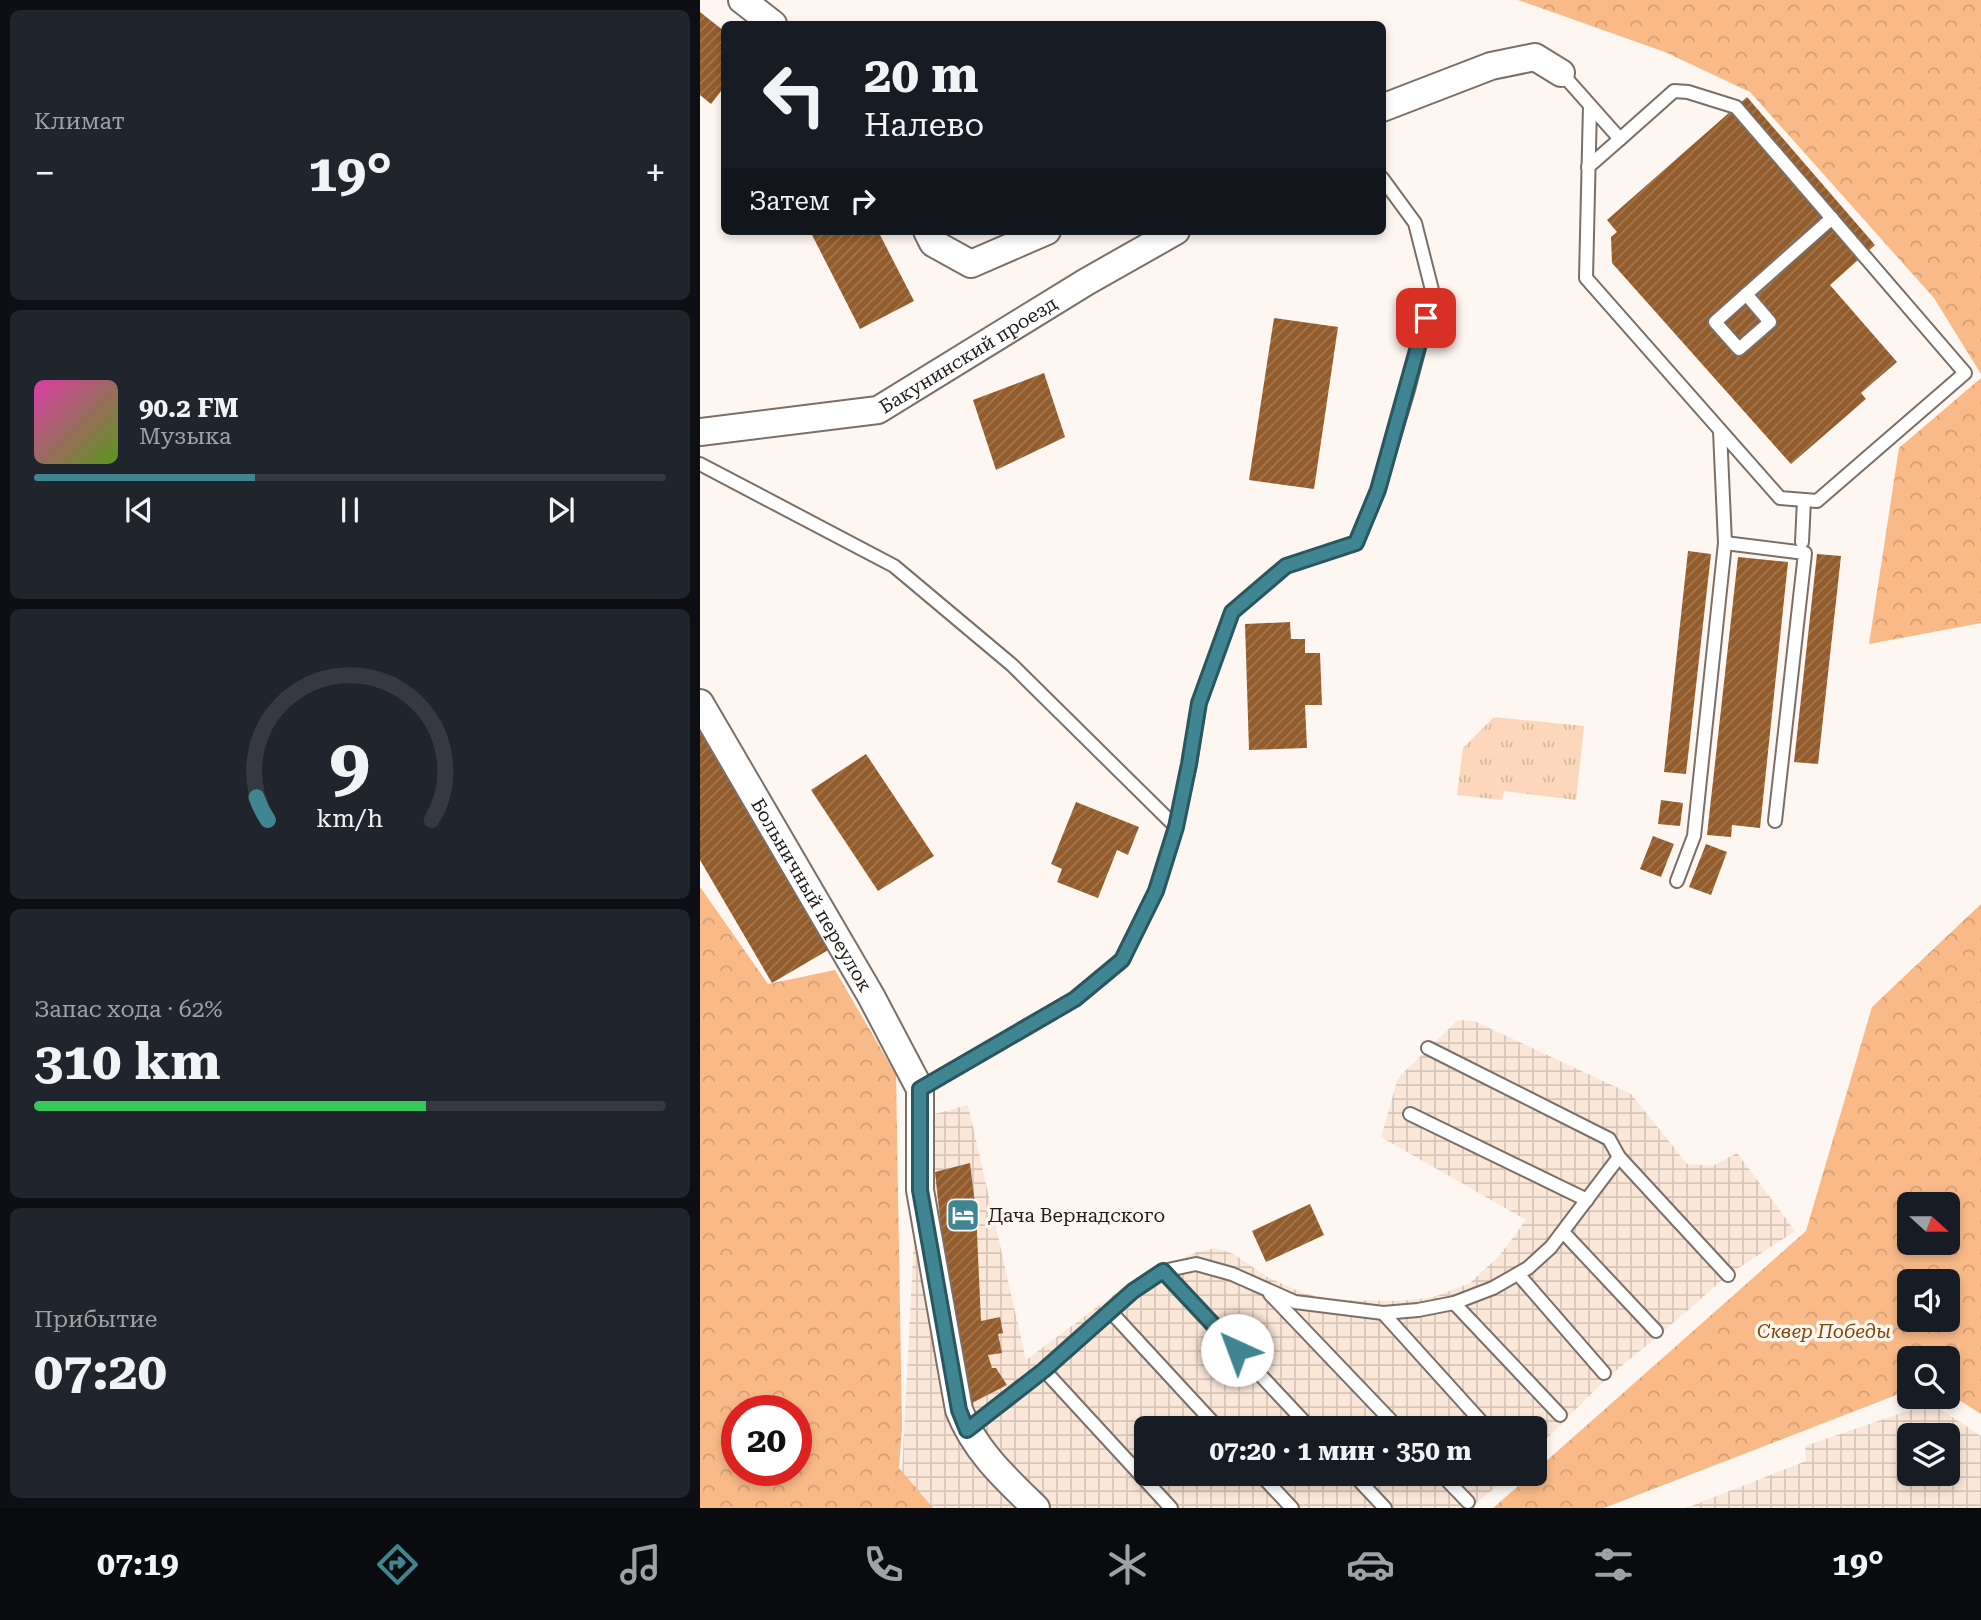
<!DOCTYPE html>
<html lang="ru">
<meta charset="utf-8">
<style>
body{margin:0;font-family:"Roboto Serif",serif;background:#20242c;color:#f1f3f6;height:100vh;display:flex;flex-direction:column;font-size:26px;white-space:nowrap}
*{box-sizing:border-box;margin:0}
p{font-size:23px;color:#9ea1a6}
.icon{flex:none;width:38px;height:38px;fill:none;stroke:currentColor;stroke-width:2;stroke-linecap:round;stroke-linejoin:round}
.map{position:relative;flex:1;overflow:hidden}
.sheet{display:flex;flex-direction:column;gap:10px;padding:10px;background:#0d0f14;width:700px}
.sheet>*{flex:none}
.guide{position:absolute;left:21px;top:21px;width:665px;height:214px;border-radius:10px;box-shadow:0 4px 10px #0003;background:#171b24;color:#f1f3f6;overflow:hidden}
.needle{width:46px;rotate:111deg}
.controls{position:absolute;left:1197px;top:1192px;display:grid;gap:14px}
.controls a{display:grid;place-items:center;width:63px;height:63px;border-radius:10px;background:#171b24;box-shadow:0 4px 10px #0003;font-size:35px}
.speed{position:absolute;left:21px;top:1395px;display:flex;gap:14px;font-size:35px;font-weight:700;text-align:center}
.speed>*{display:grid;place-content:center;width:91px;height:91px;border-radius:50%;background:#171b24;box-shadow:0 4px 10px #0003;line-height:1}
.speed .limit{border:10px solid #d22;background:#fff;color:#111}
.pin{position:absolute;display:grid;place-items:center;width:60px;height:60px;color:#fff;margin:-30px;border-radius:14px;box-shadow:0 4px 10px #0006}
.me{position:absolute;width:77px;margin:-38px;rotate:317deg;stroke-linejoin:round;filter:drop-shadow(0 0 5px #0008)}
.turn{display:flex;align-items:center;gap:24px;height:147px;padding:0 28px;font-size:32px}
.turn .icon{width:91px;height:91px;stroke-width:2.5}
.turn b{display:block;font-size:49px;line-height:60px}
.then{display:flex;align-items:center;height:66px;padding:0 28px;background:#0003;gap:14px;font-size:26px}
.big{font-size:52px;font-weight:700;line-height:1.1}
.sheet .card{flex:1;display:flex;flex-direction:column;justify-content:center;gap:10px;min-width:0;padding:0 24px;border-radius:10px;background:#20242c}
.sheet .dial{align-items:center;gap:0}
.dial svg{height:182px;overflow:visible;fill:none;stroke:#363941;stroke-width:7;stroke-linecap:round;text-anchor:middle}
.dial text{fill:#f1f3f6;stroke:none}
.song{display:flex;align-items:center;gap:21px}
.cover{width:84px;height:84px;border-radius:10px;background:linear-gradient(135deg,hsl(320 70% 55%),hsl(90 70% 35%))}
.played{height:7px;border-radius:4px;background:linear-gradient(90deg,#408692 35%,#363941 35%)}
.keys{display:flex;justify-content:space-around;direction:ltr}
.heat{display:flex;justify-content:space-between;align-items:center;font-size:38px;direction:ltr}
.charge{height:10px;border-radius:5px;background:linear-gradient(90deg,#34c759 62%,#363941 0)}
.trip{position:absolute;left:434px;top:1416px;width:413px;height:70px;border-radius:10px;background:#171b24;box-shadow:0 4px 10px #0003;font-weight:700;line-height:70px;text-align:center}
.menu{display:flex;height:112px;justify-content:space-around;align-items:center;background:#090b0e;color:#9ea1a6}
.menu .icon{width:49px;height:49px}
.menu .on{color:#408692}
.menu b{font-size:32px;color:#f1f3f6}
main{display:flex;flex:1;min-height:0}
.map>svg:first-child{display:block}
</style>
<main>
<section class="sheet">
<div class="card"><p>Климат</p>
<div class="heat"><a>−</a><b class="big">19°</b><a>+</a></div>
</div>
<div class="card">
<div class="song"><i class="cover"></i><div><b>90.2 FM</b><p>Музыка</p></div></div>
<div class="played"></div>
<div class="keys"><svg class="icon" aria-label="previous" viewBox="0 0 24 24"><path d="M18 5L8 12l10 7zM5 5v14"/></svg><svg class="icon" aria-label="pause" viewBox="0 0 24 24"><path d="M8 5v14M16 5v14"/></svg><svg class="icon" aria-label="next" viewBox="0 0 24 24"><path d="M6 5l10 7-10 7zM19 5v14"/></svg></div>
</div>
<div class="card dial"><svg viewBox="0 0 100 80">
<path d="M14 69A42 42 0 1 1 86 69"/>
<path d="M14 69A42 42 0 0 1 9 59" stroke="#408692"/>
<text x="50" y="56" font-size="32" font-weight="700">9</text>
<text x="50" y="72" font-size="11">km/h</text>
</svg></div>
<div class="card"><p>Запас хода · 62%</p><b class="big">310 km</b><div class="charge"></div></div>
<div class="card"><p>Прибытие</p><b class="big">07:20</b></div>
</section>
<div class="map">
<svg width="1281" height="1508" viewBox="0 0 1281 1508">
<defs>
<pattern id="industrial-grid" width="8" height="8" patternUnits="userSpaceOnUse" patternTransform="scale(1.75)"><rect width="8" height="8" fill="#fbe7d8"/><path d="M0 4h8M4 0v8" fill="none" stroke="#d7c6b9"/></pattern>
<pattern id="forest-crowns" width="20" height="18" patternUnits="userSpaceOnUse" patternTransform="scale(1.75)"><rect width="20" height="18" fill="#f9ba88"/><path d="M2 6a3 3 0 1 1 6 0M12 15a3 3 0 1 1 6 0" fill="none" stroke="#d59f75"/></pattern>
<pattern id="park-tufts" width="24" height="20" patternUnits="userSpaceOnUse" patternTransform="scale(1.75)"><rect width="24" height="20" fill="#fcd7bb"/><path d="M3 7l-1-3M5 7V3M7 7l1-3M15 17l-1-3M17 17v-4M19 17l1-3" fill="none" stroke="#d8b8a0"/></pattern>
<pattern id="building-hatch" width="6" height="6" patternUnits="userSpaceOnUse" patternTransform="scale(1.75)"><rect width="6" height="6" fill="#945c2a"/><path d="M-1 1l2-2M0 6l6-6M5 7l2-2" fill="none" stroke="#a07855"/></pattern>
</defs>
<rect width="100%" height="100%" fill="#fef6f0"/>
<g fill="url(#industrial-grid)" fill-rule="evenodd">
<path d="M758,1020L774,1021L931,1094L987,1164L1013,1166L1037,1153L1095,1231L1028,1275L958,1336L907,1378L835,1450V1428H446V1474H812L770,1508H231L202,1473L220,1118L268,1105L326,1360L428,1284L497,1252L515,1248L534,1254L567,1277L603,1293L632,1300L701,1301L734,1297L770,1283L800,1255L826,1220L681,1137L698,1078Z"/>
<path d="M1231,1403L1281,1436V1508H986L1106,1461L1105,1446ZM1209,1435H1248V1474H1209Z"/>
</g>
<g fill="url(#forest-crowns)" fill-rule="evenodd">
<path d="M818,0H1281V374L1234,298L1050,92L965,52Z"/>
<path d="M1281,378V623L1169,644L1199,448Z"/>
<path d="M0,887L68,984L135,970L196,1075L202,1427L199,1468L233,1508H0ZM37,1410H96V1470H37Z"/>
<path d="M1281,904V1414L1248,1393V1358H1209V1390L904,1508H793L832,1474H835V1471L1106,1231L1172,1007ZM1209,1204H1248V1242H1209ZM1209,1281H1248V1320H1209Z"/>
</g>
<path fill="url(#park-tufts)" d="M794,717L884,726L876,800L804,791L802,800L757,795L763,748Z"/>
<g fill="url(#building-hatch)">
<path d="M0,12L24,31V87L11,104L0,95Z"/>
<path d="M1047,97L1175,245L1130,285L1197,362L1161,393L1166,399L1091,464L912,263L911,237L917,232L907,220Z"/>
<path d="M110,231H178L214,301L160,329Z"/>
<path d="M574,318L638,327L614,489L549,480Z"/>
<path d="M344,373L365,437L296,470L273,400Z"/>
<path d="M988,551L1011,554L986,774L964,772Z"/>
<path d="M1117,554L1141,556L1118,764L1094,762Z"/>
<path d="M1038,557L1088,562L1060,828L1032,825L1031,837L1007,835Z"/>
<path d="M590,622L591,639H605V653H620L622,705H605L607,748L549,750L545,624Z"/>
<path d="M0,718L130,949L72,983L0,860Z"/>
<path d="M166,754L234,856L178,891L111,790Z"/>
<path d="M961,800L983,803L980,826L958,824Z"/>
<path d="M376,802L439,827L428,855L417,850L398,898L357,882L362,869L351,864Z"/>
<path d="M953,836L974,844L961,877L940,869Z"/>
<path d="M1006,844L1027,852L1011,895L989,887Z"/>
<path d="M270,1163L276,1212L281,1321L300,1317L303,1333L298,1334L302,1353L288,1355L292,1368H296L307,1385L270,1404L258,1384L235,1172Z"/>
<path d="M610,1204L624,1235L566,1262L552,1231Z"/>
</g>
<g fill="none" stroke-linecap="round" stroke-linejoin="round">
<defs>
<g id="lane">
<path d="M865,77L920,139L974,91L988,92L1036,107L1265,373L1117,501L1080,498L886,278L890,105"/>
<path d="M888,167L920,139"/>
<path d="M1046,294L1070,322L1039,349L1015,322C1054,287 1093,253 1132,218"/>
<path d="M0,464L194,566L312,665L476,827"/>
<path d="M1102,542L1104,500"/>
<path d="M1025,543L1105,553L1075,821"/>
<path d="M977,881L994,836L1025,543L1020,431"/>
<path d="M220,1089L375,999L422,960L456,891L476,827L490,764L499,703L532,612L586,566L656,543L678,490L708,390L733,294L715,223L682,178"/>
<path d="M710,1114L887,1200"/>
<path d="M919,1157L1028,1275"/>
<path d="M863,1232L956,1331"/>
<path d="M463,1271L610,1428"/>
<path d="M818,1274L904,1373"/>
<path d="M570,1294L698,1428"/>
<path d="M754,1303L860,1415"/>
<path d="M410,1311L518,1428"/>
<path d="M683,1313L787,1428"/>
<path d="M344,1370L471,1508"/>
<path d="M267,1430L344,1370L433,1291L463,1271L496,1264L532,1274L595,1302L683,1313L718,1310L754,1303L793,1288L828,1268L851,1247L919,1157L909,1139L728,1048"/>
<path d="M560,1474L592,1508"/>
<path d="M653,1474L685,1508"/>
<path d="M741,1474L768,1502"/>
</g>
<g id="street">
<path d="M42,0L73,24"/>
<path d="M682,108L791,66L835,57L861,73"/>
<path d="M227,231L233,243L271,264L347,231"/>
<path id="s1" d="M0,432L178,410L386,282L476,231"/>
<path id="s2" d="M0,703L171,996L220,1089V1190L259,1410C275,1451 305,1478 336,1508"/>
</g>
</defs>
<use href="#lane" stroke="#7b7067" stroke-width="16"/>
<use href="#street" stroke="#7b7067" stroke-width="30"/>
<use href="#lane" stroke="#fff" stroke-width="12"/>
<use href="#street" stroke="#fff" stroke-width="26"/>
</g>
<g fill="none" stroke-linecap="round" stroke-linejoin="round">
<defs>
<path id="route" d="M537,1350L463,1271L433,1291L344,1370L267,1430L259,1410L220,1190V1089L375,999L422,960L456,891L476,827L489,764L499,703L532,612L586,566L656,543L678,490L726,318"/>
</defs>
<use href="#route" stroke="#2a575f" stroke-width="18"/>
<use href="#route" stroke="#408692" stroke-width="12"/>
</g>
<defs>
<symbol id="hotel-square" viewBox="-11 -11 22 22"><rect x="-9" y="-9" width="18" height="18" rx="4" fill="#408692" stroke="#fef6f0"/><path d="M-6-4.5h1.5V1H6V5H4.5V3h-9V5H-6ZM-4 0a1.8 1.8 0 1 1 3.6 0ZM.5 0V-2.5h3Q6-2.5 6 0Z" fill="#fff"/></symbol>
</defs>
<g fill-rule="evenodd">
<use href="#hotel-square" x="244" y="1196" width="38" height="38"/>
</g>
<g text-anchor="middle" stroke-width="7" stroke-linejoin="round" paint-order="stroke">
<g font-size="19" fill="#201b18" stroke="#fef6f0">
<text dy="7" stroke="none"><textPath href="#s1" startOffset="285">Бакунинский проезд</textPath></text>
<text dy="7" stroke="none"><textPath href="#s2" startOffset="222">Больничный переулок</textPath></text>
</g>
<g font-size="19" fill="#201b18" stroke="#fef6f0" text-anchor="start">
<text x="288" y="1222">Дача Вернадского</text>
</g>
<g font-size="19" font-style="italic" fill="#7f4609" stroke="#fef6f0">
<text x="1124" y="1338">Сквер Победы</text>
</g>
</g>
</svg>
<div class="controls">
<a><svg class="needle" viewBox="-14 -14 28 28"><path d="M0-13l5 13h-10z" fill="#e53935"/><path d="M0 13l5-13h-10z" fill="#9ea1a6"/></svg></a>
<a><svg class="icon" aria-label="sound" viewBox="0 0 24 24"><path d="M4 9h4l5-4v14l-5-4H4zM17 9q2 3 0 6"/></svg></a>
<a><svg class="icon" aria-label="search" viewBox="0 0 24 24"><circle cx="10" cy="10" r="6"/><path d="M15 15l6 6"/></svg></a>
<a><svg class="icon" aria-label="layers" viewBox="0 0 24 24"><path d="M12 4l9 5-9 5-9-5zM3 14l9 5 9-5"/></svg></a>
</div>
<div class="speed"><div class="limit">20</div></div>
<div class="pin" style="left:726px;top:318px;background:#d93025"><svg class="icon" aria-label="arrive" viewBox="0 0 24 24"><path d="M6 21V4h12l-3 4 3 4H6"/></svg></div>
<svg class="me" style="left:537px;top:1350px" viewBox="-20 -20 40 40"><circle r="19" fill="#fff"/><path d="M0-13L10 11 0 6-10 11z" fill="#408692"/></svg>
<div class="trip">07:20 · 1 мин · 350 m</div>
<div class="guide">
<div class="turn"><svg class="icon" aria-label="left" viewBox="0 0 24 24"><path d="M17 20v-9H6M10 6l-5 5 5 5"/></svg><div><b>20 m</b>Налево</div></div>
<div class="then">Затем<svg class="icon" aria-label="right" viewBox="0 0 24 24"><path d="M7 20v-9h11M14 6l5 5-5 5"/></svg></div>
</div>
</div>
</main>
<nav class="menu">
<b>07:19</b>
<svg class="icon on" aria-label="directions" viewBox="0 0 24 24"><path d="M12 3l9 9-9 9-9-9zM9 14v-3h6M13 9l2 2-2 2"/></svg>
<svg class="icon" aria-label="music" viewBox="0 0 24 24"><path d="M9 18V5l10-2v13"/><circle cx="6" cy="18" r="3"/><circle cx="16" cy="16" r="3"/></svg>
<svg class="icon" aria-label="phone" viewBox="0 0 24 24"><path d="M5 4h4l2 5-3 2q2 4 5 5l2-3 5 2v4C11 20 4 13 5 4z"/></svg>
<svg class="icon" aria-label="climate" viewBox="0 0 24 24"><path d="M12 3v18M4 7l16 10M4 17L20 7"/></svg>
<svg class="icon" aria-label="car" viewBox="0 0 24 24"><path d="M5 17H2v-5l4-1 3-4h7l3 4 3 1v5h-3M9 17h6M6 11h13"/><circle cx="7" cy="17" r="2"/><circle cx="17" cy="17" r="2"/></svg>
<svg class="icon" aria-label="filters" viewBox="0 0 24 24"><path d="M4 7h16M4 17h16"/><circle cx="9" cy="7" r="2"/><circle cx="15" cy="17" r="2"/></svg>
<b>19°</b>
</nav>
